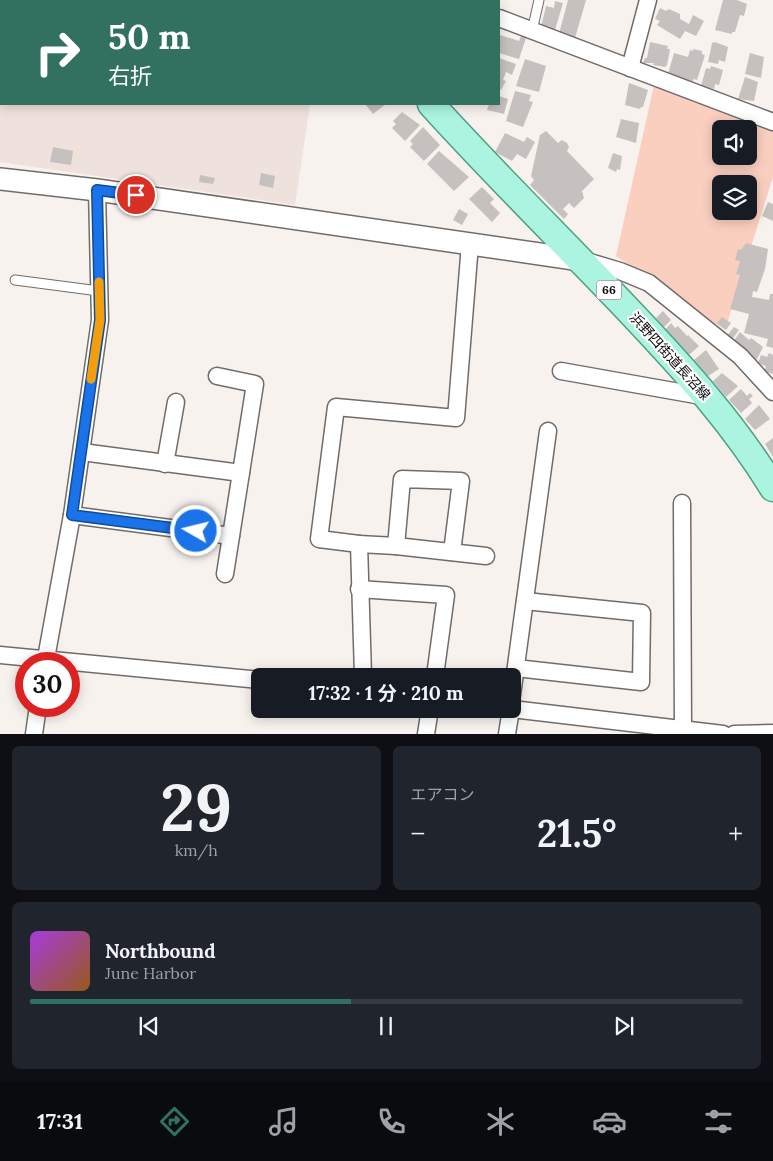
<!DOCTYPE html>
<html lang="ja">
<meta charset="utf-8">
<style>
body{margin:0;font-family:Lora,"Noto Sans JP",serif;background:#20242c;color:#f1f3f6;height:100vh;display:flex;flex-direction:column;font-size:19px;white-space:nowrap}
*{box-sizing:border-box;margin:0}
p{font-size:16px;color:#9ea1a6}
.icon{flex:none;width:28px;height:28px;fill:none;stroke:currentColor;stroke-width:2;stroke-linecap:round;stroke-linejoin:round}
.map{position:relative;height:734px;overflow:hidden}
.sheet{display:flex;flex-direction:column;gap:12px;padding:12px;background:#0d0f14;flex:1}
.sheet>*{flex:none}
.hud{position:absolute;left:0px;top:0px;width:500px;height:105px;box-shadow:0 2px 12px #0003;background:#32715f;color:#fff;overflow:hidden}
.fabs{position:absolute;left:712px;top:120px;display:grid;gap:10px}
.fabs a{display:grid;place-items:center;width:45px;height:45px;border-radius:8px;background:#171b24;box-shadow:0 2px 12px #0003;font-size:25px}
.speed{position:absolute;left:15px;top:652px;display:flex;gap:10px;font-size:25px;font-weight:700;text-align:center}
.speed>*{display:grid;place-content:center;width:65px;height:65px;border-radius:50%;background:#171b24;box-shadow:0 2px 12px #0003;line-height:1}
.speed .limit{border:8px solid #d22;background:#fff;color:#111}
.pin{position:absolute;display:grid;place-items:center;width:42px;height:42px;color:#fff;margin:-21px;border:2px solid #fff;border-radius:50%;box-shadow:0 1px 5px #0007}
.me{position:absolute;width:55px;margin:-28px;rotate:278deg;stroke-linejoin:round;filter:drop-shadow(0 0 4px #0008)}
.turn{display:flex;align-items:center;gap:18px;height:105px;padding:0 25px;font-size:22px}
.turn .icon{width:65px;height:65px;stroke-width:2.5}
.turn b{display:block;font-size:35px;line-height:42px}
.big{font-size:38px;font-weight:700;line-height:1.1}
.sheet .tile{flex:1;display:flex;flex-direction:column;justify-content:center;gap:8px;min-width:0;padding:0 18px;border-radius:8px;background:#20242c}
.sheet .dial{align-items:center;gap:0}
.dial b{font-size:65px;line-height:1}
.song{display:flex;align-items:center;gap:15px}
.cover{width:60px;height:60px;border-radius:8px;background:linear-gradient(135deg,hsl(280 70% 55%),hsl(30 70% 35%))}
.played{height:5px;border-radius:2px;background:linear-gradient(90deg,#32715f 45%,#363941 45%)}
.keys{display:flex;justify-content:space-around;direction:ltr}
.heat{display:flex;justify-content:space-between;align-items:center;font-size:28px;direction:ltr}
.sheet .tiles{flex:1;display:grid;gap:12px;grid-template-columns:1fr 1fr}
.tile:last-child{grid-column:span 2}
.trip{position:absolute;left:251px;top:668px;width:270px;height:50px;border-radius:8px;background:#171b24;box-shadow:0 2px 12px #0003;font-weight:700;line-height:50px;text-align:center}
.tabs{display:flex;height:80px;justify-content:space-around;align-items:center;background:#090b0e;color:#9ea1a6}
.tabs .icon{width:35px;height:35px}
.tabs .active{color:#32715f}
.tabs b{font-size:22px;color:#f1f3f6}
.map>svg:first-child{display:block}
</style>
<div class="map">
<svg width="773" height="734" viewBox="0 0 773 734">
<rect width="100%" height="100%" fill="#f8f2ef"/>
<path fill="#efe2dc" d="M0,0H245L1,1V104H310L295,205L0,162Z"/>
<path fill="#facfc0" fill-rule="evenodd" d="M654,85L773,130V177L725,330L616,256ZM721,129H749V156H721ZM721,184H749V211H721Z"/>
<g fill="#c6c0be">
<path d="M568,0H586L575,38L559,34Z"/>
<path d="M723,0H737L747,4L744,16L740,15L735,32H732V34L715,30Z"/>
<path d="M555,1L563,3L555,30L541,27L546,6L554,8Z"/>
<path d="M660,8L666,11L669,9L680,14V19L689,24L693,15L704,21L696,36L685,31L680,39L657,25L660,21L655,19Z"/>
<path d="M522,34L527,35L519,59L499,53L500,35L519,41Z"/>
<path d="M650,42L668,46L667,49H670L667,65L665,67L653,65L654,63H643L645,58H647Z"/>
<path d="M715,42L728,47L725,62L719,60L718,64L708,62L712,43Z"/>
<path d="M693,49L702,51V54L705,55L697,80L693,79V82L668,74L674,53L688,57L690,50L693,51Z"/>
<path d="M750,53L764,57L761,78L745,74Z"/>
<path d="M499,58L516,64L512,75L506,72L503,80L506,81L501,90L499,89Z"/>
<path d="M525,59L546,66L539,92L516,86Z"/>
<path d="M711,66L723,70L719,85L715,84L714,89L701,86L706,68L710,69Z"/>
<path d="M745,77L758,82L754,101L738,99Z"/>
<path d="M629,83L648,90L643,107H641L640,109L625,105Z"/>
<path d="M515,91L531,95L529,101L533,102L523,127L506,121Z"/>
<path d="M499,96L508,99L504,114L487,110L489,104H499Z"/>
<path d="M365,104H386L373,114Z"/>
<path d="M402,112L420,125L405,141L392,128L396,124L393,121Z"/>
<path d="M621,119L639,123L636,143L616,137Z"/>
<path d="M423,127L440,145L424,161L410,147L413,144L410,141Z"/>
<path d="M546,131L558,143L562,140L567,143L569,147L567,151L594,179L582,191L584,198L574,208L569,203L563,209L568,214L564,219L530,185L534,180L531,176L540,135Z"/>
<path d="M505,133L524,142L527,137L535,142L526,159L517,154L512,161L495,152Z"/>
<path d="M53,147L73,151L71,165L50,162Z"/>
<path d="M439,151L469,177L454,191L427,164Z"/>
<path d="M613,153L622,156L620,170L617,169L616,172L608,168Z"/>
<path d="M261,173L275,176L273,188L259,185Z"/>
<path d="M200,175L215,178L213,184L199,182Z"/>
<path d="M482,187L494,199L490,203L500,213L492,222L469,199Z"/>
<path d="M768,202L773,204V221L762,216Z"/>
<path d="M459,209L468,214L462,225L453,220Z"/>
<path d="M746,243L768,249L765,269L757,292L753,291L752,297L769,300L770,294H773V348L766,346L768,339L744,333L749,314L730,309L740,275L736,274L740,261L735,260L738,249L741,250Z"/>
<path d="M663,311L671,320L664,327L656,318Z"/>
<path d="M722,317L731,323L726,330L717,323Z"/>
<path d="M671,323L675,328L678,326L687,336L688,335L699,346L689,355L669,333L668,335L664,331Z"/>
<path d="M734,327L739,330L731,341L726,337Z"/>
<path d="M740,332L749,340L751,338L763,347L756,361L733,342Z"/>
<path d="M706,350L719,369L708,376L694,360Z"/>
<path d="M769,353L773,355V374L764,371L766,366L758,363L761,355L767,357Z"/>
<path d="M722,373L738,386L726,397L713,381Z"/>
<path d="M741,389L747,396L750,393L753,396L749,399L752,403L741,413L729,400Z"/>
<path d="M759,405L770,419L755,430L745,419Z"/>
<path d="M773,438V457L765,444Z"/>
</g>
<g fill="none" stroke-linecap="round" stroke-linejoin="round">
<defs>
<g id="service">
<path d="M488,1V0"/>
<path d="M532,31L539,0"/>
<path d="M15,280L99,291"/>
</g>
<g id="minor">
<path d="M454,0L457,1"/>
<path d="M499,18L773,122"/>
<path d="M630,68L648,0"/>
<path d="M583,260L620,271L649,283L740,356L773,392"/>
<path d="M561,371L707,397"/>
<path d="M217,376L255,384L225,574"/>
<path d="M82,452L241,473"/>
<path d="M165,464L176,402"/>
<path d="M682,503L683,729"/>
<path d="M72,515L231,536"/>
<path d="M359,544L396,546L486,556"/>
<path d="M396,546L402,479L461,481L452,552"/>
<path d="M359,589L446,595L435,676"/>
<path d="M0,655L260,680"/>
<path d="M45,664L72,515L100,320L97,190"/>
<path d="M516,668L641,682L642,613L525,601"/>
<path d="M363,676L359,544L319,539L336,407L456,418L470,244"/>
<path d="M512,695L548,431"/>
<path d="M512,709L723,734"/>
<path d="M34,734L38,706"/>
<path d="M426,734L430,709"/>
<path d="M507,734L511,709"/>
<path d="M734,734L773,733"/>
</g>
<path id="tertiary" d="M0,179L97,190L581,260"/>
<g id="primary">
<path d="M350,0L351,1"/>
<path d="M431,104C496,176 566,244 633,315C684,369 734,424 773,488"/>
</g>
</defs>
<use href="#service" stroke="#716c6a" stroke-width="11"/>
<use href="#minor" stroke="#716c6a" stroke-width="19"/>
<use href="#tertiary" stroke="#716c6a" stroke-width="24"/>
<use href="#primary" stroke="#509e86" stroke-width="29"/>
<use href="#service" stroke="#fff" stroke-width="9"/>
<use href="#minor" stroke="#fff" stroke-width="16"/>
<use href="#tertiary" stroke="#fff" stroke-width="21"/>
<use href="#primary" stroke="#abf4df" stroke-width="26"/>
</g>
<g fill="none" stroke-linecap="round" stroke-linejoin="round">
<defs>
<path id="route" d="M136,195L97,190L100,320L72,515L196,531"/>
</defs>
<use href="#route" stroke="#114b97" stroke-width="12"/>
<use href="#route" stroke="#1a73e8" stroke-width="9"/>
<path stroke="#f59e0b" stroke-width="9" d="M91,379L100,320L99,282"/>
</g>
<g text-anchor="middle" stroke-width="4.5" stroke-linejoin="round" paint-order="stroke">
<rect fill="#fff" stroke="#565554" stroke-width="1" x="596.5" y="280.5" width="25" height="19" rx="4"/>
<g font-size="12" font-weight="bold" fill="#0e0c0b">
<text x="609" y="294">66</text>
</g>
<g font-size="14" fill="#0e0c0b" stroke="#fff">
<text transform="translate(670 356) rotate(48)" y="5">浜野四街道長沼線</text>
</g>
</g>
</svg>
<div class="fabs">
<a><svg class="icon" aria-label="sound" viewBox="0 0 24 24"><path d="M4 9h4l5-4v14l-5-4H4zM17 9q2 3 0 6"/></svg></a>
<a><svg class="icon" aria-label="layers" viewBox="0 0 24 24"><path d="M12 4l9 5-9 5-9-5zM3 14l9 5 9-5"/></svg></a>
</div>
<div class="speed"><div class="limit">30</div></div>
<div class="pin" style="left:136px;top:195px;background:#d93025"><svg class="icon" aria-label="arrive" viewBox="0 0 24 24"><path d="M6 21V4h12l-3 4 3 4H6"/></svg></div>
<svg class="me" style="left:196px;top:531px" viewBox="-20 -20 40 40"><circle r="17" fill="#1a73e8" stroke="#fff" stroke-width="3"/><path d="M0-11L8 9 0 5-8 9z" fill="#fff"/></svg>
<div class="trip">17:32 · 1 分 · 210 m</div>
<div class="hud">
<div class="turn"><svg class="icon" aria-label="right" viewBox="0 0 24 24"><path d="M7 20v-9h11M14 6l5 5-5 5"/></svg><div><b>50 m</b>右折</div></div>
</div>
</div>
<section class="sheet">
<div class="tiles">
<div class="tile dial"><b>29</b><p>km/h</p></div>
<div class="tile"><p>エアコン</p>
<div class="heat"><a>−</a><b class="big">21.5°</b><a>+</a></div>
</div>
<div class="tile">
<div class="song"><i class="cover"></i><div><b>Northbound</b><p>June Harbor</p></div></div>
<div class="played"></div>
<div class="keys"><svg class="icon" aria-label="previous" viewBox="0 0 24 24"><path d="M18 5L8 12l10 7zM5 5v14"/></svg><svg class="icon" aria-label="pause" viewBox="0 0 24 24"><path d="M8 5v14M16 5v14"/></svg><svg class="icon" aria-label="next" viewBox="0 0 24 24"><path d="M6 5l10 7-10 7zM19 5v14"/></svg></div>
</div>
</div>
</section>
<nav class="tabs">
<b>17:31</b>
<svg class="icon active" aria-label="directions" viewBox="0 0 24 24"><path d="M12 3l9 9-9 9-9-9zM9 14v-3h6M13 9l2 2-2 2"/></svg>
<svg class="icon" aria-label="music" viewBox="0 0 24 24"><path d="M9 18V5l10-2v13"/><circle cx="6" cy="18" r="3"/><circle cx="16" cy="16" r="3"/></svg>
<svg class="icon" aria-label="phone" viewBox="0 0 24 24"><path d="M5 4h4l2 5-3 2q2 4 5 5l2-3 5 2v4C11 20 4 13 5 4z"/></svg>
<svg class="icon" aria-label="climate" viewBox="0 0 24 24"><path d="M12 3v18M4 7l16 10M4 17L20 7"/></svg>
<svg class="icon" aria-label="car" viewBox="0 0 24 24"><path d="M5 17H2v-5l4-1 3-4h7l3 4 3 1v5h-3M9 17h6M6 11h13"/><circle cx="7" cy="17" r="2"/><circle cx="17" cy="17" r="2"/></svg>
<svg class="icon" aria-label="filters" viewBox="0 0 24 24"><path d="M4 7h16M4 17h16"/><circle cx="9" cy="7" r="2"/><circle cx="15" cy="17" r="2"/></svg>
</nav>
